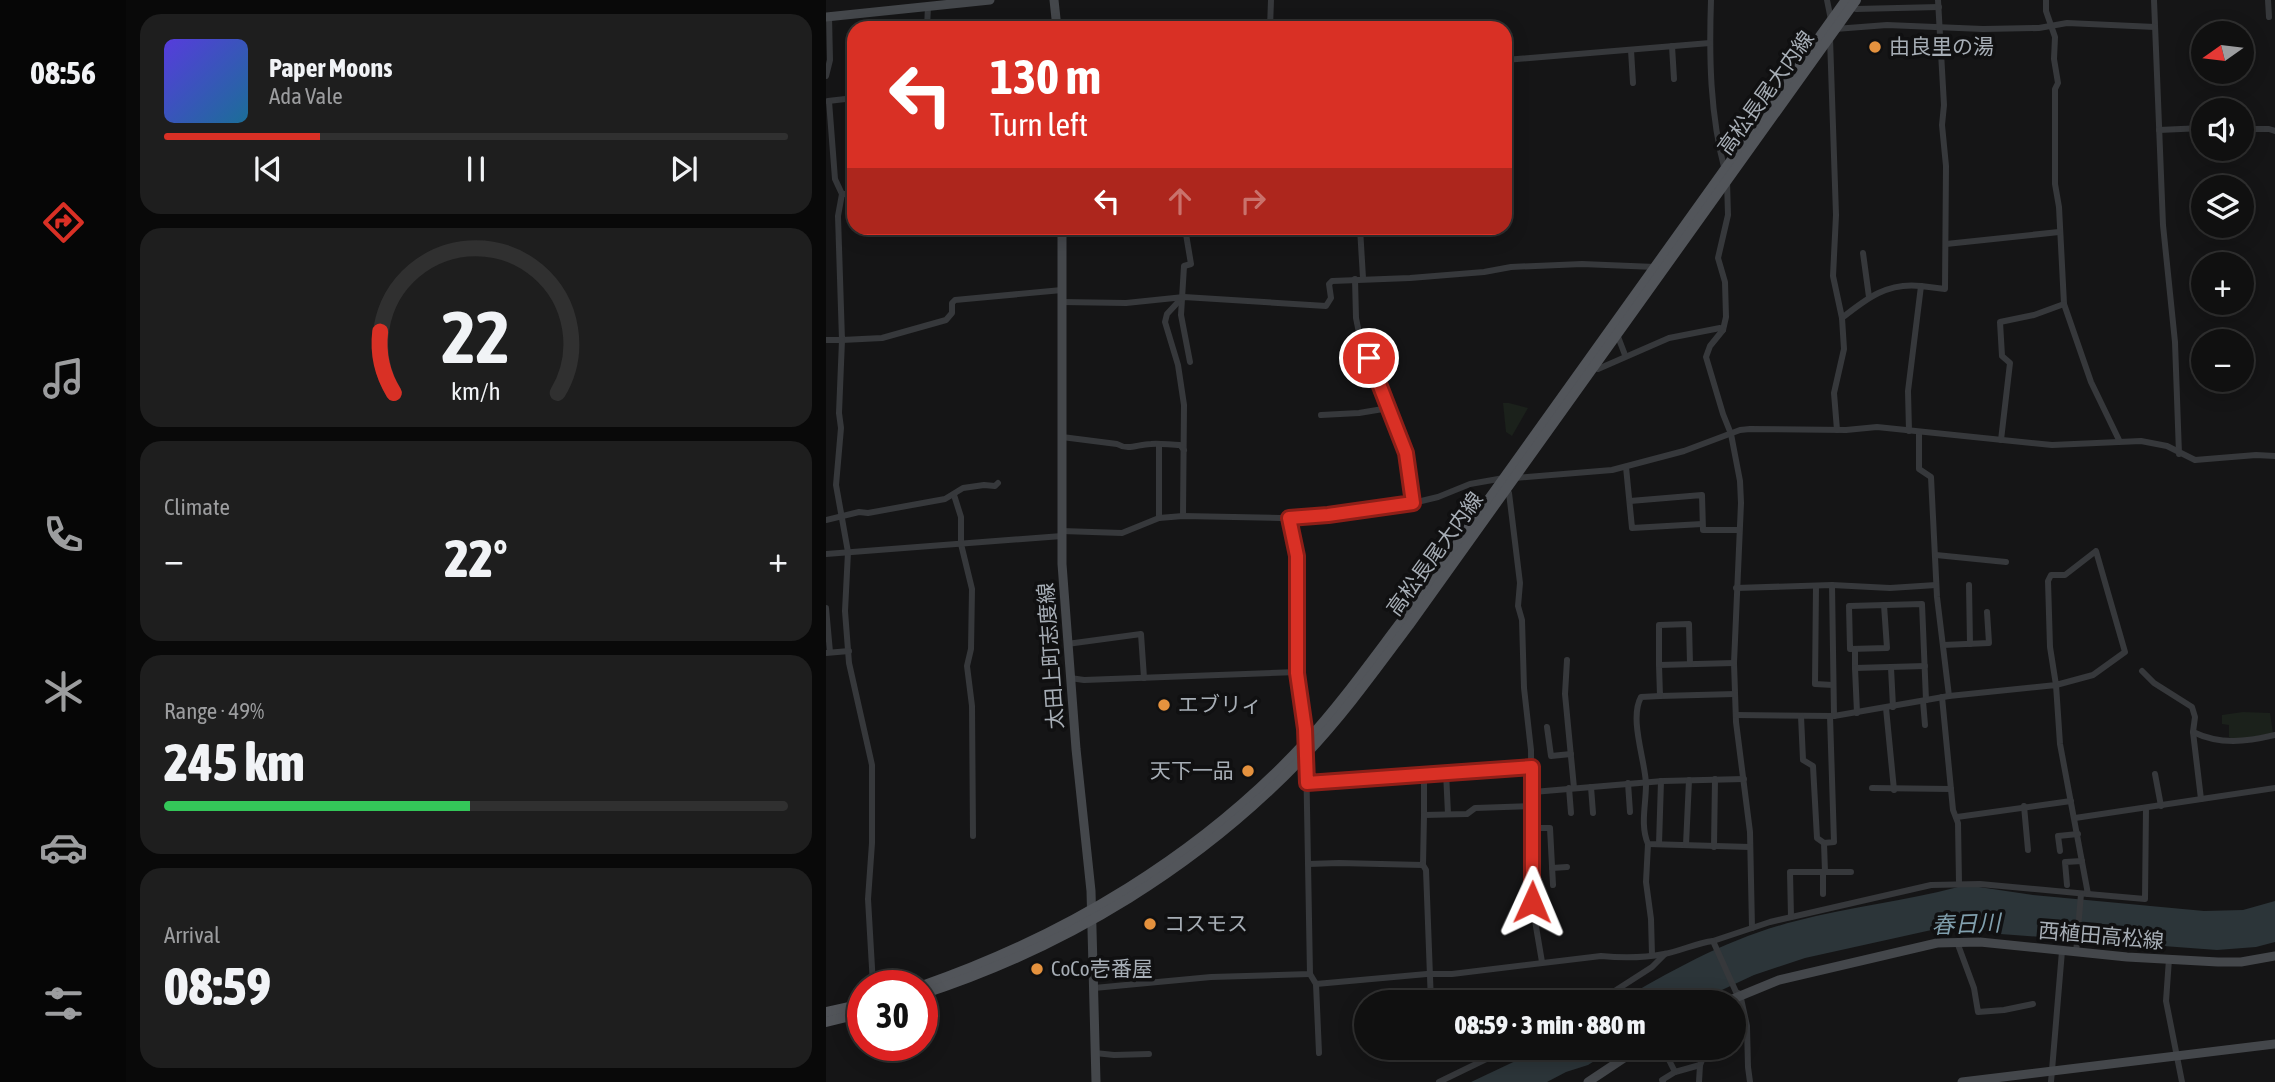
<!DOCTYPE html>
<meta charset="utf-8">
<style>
body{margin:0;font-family:"Asap Condensed","Noto Sans JP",sans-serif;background:#1e1e1e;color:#f1f3f6;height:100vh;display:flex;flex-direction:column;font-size:26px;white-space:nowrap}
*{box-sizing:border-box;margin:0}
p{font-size:23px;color:#9c9d9f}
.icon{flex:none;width:38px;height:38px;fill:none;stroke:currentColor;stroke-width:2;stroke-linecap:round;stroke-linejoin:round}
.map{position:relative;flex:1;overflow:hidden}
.sheet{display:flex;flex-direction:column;gap:14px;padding:14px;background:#090909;width:700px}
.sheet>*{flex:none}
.top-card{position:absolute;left:21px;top:21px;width:665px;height:214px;border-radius:21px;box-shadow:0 4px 18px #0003,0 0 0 2px #303030;background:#d93025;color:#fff;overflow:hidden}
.needle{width:46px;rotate:256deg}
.controls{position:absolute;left:1365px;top:21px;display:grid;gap:14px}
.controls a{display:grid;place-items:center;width:63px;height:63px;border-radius:50%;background:#101010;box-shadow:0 4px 18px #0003,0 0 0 2px #303030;font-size:35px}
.speed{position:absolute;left:21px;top:970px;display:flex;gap:14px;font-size:35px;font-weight:700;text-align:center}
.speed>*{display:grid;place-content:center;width:91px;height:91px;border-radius:50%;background:#101010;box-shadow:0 4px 18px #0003,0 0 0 2px #303030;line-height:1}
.speed .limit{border:10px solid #d22;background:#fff;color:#111}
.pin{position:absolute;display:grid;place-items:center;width:60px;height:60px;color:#fff;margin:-30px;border:4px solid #fff;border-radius:50%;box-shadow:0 2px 7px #0007}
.me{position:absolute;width:77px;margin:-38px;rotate:1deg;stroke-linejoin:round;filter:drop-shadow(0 0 5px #0008)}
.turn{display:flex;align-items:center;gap:24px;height:147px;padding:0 28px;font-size:32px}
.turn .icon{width:91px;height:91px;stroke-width:2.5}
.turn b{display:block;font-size:49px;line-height:60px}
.lanes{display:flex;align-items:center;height:66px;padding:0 28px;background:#0003;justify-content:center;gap:35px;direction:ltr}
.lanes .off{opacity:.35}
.big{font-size:52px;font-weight:800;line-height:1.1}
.sheet .widget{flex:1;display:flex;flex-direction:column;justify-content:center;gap:10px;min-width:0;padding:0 24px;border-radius:21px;background:#1e1e1e}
.sheet .dial{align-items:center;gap:0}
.dial svg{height:182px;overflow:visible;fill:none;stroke:#303030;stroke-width:7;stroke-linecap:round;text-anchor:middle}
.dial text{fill:#f1f3f6;stroke:none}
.song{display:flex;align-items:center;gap:21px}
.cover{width:84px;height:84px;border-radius:10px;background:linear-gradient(135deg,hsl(250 70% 55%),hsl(200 70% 35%))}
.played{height:7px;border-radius:4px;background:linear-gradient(90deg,#d93025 25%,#303030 25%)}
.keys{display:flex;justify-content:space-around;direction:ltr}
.heat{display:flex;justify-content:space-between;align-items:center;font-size:38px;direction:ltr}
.charge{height:10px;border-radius:5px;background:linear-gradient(90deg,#34c759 49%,#303030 0)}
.trip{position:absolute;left:528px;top:990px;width:392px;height:70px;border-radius:35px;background:#101010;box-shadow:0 4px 18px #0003,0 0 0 2px #303030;font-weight:800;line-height:70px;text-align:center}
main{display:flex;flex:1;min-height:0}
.menu{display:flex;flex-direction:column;width:126px;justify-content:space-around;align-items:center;background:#060606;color:#9c9d9f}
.menu .icon{width:49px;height:49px}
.menu .on{color:#d93025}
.menu b{font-size:32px;color:#f1f3f6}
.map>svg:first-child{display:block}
</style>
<main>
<nav class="menu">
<b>08:56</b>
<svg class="icon on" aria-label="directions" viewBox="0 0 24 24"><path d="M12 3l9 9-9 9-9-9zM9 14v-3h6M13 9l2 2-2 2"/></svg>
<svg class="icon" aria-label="music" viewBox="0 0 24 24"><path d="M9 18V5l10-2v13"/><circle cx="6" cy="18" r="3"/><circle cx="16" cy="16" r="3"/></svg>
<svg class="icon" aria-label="phone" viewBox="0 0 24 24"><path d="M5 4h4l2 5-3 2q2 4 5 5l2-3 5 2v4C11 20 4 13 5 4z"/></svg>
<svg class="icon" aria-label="climate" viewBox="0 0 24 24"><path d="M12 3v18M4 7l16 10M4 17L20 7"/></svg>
<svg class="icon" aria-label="car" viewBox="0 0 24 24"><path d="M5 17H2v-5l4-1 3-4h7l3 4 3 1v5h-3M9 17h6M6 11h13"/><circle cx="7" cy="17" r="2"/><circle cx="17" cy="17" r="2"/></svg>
<svg class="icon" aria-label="filters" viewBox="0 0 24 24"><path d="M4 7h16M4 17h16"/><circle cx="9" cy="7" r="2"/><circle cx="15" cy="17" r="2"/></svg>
</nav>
<section class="sheet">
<div class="widget">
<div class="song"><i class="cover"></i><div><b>Paper Moons</b><p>Ada Vale</p></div></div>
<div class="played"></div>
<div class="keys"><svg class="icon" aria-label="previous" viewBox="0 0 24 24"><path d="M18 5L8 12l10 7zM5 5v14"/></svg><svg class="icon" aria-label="pause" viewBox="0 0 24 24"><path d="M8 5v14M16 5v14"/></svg><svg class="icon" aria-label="next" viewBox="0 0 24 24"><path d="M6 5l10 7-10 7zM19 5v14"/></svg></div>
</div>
<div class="widget dial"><svg viewBox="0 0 100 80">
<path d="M14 69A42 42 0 1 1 86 69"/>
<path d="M14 69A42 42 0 0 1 8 42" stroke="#d93025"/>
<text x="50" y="56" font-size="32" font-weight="700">22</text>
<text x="50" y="72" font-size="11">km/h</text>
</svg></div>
<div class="widget"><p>Climate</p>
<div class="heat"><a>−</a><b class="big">22°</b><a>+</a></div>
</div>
<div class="widget"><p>Range · 49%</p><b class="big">245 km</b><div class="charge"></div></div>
<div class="widget"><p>Arrival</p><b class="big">08:59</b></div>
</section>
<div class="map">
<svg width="1449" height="1082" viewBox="0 0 1449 1082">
<rect width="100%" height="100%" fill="#151516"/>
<g fill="#1b211b">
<path d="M677,403H683L702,408L686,436L680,432Z"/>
<path d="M1417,712L1444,713L1447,733L1410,740L1403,737V725L1396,724V715Z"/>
</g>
<g fill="#2c3539">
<path d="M1132,887H1153L1207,895L1378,911L1417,910L1449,901V942L1430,947L1391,950L1161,933L1160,931L1152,932L1110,929L979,958L928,975L868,1003H791C847,969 906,937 970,921C1023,907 1079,901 1132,887Z"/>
<path d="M717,1048H789L762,1065L740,1072L721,1082H645Z"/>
</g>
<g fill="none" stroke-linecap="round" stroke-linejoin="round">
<g stroke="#36383b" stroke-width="6">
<path d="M885,0C883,57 884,115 899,171"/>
<path d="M1001,0L1005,20"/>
<path d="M1220,0V11L1229,37L1228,59L1232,83L1229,89V184L1233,207L1238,304L1265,382L1293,440"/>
<path d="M1328,0L1337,225L1349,342L1353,454"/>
<path d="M1442,0L1443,17"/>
<path d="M1030,9L1113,7"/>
<path d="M101,28L102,6"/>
<path d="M444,28L445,0"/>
<path d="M1009,29L1061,25L1157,29L1213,28L1241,23L1329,27"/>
<path d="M1004,38L1010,215L1007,276L1016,318"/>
<path d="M846,46L848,79"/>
<path d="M805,50L807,83"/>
<path d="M679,60L884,43"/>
<path d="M0,76L4,60L3,16"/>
<path d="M2,101L28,98"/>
<path d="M3,101L9,179L16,194L12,216L16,340L56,338L120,320L126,313V303L129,300L236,290"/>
<path d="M1416,129H1443L1449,131"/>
<path d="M1333,130L1377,128"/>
<path d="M901,181L902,215L892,258L899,282L900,317L897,330L884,346L880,357L897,414L905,434L914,481L915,503L908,663L910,722L924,832L926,928"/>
<path d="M16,194H28"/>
<path d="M359,228L365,264L358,266L355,315L364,362"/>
<path d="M534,228L537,278"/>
<path d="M1120,244L1233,232"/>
<path d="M1037,253L1043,297"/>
<path d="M529,279L530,318L533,333L580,453L587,503"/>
<path d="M353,301L341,314L339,322L352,365L358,405L357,516"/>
<path d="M236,302L300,303L358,297L500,306L505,298L503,284L506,281L584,278L658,272L685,267L756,264L829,267"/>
<path d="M791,334L799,355"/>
<path d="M0,340H16L13,413L15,428L10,485L22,552L19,611L23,663L46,765V843L42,899L47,985"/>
<path d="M768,366L772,369L843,338L894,328L897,330"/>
<path d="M495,415L533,413L563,408"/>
<path d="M1011,430L1008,393L1018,349L1016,318C1041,298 1062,282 1095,286"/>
<path d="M1083,431L1082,391L1095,286L1119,289L1120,166L1116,125L1118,105L1112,0"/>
<path d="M1093,432V469L1105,477L1111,597L1123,696"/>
<path d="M236,437L291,444C303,451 312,444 325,444C334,443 344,445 354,445L358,450"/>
<path d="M1175,440L1184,363L1176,356L1174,322L1208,315L1238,304"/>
<path d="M333,444V518"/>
<path d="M800,467L806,528L876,524"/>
<path d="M688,478L786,470L858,451L914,430L924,429L1020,430L1051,427L1226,445L1315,441L1341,446L1369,460L1430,455L1449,456"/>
<path d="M679,489L683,493L694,583L692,606L696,620L698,688L705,750L706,903L716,962"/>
<path d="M128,495L135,517V544L146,589L145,649L141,666L146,706L147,836"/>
<path d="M804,501L876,495L877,530H913"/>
<path d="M463,518L471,556V672L479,742"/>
<path d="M0,520L33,512L42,513L119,499L137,488L158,485L169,486L172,483"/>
<path d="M236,531L296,533L333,518L357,516L454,518L502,515L587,503L612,497L644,484L678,478"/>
<path d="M0,554L236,536"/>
<path d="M1110,555L1180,562"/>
<path d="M1006,585L1064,588L1110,585"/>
<path d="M1143,585L1144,644"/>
<path d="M990,586L989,684L1007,685"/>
<path d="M910,588L1006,585L1008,716"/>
<path d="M1058,605L1061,648L1024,649L1023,606L1096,604L1100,700"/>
<path d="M0,608L4,652"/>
<path d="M241,644L315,634L318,678"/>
<path d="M1117,645L1163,643L1161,612"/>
<path d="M1029,649V668L1099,666"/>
<path d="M0,653L23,651"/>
<path d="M741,660L739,694L748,788"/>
<path d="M908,663L833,665L834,696L909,694"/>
<path d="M833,665V625L863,624L864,664"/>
<path d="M1029,668L1031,713"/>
<path d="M1065,668L1067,707"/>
<path d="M1316,671L1328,683L1366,707L1369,717L1367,732L1375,799"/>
<path d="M244,678L258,680L471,672"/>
<path d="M834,696L815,697C803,719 819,759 820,784C820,805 814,825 822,844L924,847"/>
<path d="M1116,697L1127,810L1132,823L1133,883"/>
<path d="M1097,701L1099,725"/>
<path d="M1060,708L1068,790"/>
<path d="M910,715L1008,716L1123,696L1230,685L1267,675L1299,652L1270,551L1239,575H1225L1222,581L1224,647L1230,685L1234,744L1262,894L1154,884L1105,885L944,922L887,941L910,992L914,994L921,1026L922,1067L924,1082"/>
<path d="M975,716L977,760L987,766L991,838L998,843L999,872"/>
<path d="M721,727L725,756L745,754"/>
<path d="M1367,732C1394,745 1420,742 1449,735"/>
<path d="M620,772L622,814"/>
<path d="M1329,774L1335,806"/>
<path d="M598,775V815L641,814L649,808L706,806"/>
<path d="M481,783L706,767"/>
<path d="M802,783L804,812"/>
<path d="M765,787L767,813"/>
<path d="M743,788L745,813"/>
<path d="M1046,788L1125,789"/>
<path d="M707,792L837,781L918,779"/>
<path d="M1198,806L1202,850"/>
<path d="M1131,817L1245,801"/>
<path d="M1249,818L1449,788"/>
<path d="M707,828H724L727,885"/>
<path d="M998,843L1008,842L1004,716"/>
<path d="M822,844L820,882L825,919L826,955"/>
<path d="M833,844L835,781"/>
<path d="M860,845L863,780"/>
<path d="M888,847L889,779"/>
<path d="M1234,851L1232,836L1252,834"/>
<path d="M482,864L513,863L597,865L598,815"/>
<path d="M597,865L600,870L605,1003"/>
<path d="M726,868L741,867"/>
<path d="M1241,885L1239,862L1256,861"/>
<path d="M997,894V872"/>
<path d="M1262,894L1319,899L1320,808"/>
<path d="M965,917L964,872H1025"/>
<path d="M1131,942L1148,988L1152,1012L1178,1010L1207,1004"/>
<path d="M1250,953L1255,894"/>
<path d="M1343,959L1340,1001L1356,1082"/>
<path d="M484,974L490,984L601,974H626L775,956C796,958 817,958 838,954C855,951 870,943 887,941"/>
<path d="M490,984L493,1053"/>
<path d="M268,988L385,977L484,974L480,752"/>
<path d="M770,1003L826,967L839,954"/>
<path d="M269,1053L288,1055L323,1054"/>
<path d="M841,1056L849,1072L874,1065L881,1048"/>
<path d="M613,1082L683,1048"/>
<path d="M837,1082L836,1080L849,1072"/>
<path d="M873,1082L874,1065"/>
<path d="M1225,1082L1236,951"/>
</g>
<g stroke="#44474b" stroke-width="9">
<path d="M228,0L231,28"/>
<path d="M0,17L164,0"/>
<path d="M236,228V564L250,749L265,891L270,1082"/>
<path d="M897,1003L953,980L1111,943L1154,942L1301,957L1392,962H1415L1449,956"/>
<path d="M762,1082L813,1048"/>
<path d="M1136,1082L1449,1044"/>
</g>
<g stroke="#52555a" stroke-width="10">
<path d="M96,986C240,936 375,855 479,743C514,705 544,663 575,622L1020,0"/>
<path d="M96,994C241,947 375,865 480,754C518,714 550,669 583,625L1030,0"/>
<path d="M0,1012L37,1004"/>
<path d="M0,1022L37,1013"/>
</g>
</g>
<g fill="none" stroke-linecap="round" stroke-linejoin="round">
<defs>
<path id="route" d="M543,358L580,453L587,503L502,515L463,518L471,556V673L479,729L481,783L706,767V902"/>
</defs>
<use href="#route" stroke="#8d1f18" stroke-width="18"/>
<use href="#route" stroke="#d93025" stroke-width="12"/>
</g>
<g fill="#e5923e" stroke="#101011" stroke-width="2.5">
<circle cx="1049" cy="47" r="7"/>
<circle cx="338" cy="705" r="7"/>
<circle cx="422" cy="771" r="7"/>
<circle cx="324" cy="924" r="7"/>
<circle cx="211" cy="969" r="7"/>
</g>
<g text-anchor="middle" stroke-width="7" stroke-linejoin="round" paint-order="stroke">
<g font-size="21" fill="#a7aeb6" stroke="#101011" text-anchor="start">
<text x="1063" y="54">由良里の湯</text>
<text x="352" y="712">エブリィ</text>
<text x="408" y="778" text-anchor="end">天下一品</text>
<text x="338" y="931">コスモス</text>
<text x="225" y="976">CoCo壱番屋</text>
</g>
<g font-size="21" fill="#a7aeb6" stroke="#101011">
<text transform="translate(940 93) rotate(-54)" y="7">高松長尾大内線</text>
<text transform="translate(609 554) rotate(-54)" y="7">高松長尾大内線</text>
<text transform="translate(225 656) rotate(-94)" y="7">太田上町志度線</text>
<text transform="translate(1275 936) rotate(5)" y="7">西植田高松線</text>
</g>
<g font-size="23" font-style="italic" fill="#81a0ae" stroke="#101011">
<text transform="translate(1140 924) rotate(-2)" y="8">春日川</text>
</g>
</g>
</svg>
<div class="controls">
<a><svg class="needle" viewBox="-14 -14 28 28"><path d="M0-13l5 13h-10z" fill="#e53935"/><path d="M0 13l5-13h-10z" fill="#9c9d9f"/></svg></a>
<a><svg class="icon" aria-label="sound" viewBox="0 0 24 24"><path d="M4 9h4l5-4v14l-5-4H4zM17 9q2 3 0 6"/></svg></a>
<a><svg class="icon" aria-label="layers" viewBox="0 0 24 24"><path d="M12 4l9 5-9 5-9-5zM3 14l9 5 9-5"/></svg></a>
<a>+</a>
<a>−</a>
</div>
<div class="speed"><div class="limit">30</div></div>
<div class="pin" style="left:543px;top:358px;background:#d93025"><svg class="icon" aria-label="arrive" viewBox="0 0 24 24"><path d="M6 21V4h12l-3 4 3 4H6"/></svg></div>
<svg class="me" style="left:706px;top:902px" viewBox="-20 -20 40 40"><path d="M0-17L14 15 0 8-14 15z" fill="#d93025" stroke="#fff" stroke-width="4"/></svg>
<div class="trip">08:59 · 3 min · 880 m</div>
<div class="top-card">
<div class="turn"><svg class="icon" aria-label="left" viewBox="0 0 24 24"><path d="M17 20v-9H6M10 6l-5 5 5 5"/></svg><div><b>130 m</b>Turn left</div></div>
<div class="lanes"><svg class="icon" aria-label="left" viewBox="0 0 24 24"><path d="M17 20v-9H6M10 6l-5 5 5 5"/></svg><svg class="icon off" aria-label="ahead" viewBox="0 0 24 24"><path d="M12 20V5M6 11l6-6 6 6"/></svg><svg class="icon off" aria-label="right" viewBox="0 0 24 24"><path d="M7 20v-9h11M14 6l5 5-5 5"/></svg></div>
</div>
</div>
</main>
